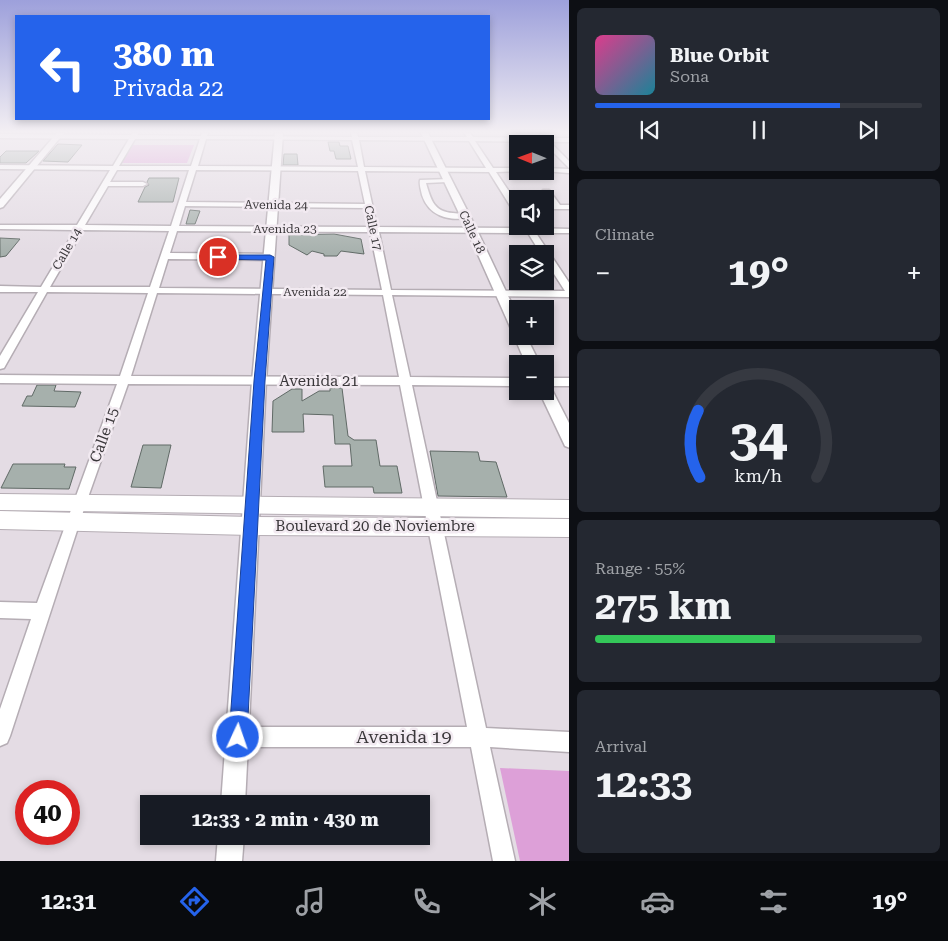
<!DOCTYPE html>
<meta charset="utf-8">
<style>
body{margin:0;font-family:"Roboto Serif",serif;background:#242831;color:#f1f3f6;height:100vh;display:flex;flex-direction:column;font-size:19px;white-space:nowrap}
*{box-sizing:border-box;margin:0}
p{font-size:16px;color:#9ea1a6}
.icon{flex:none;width:28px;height:28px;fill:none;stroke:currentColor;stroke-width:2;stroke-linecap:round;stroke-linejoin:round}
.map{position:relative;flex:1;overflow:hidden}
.sheet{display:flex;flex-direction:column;gap:8px;padding:8px;background:#0d0f14;width:379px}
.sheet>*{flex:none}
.banner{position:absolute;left:15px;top:15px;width:475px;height:105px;border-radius:0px;box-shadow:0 2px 8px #0003;background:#2563eb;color:#fff;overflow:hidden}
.needle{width:32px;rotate:271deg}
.tools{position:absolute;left:509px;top:135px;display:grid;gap:10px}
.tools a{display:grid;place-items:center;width:45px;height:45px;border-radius:0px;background:#171b24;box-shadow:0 2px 8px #0003;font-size:25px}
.speed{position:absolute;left:15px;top:780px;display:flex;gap:10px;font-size:25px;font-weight:700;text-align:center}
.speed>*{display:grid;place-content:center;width:65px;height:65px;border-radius:50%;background:#171b24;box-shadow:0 2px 8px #0003;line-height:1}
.speed .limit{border:8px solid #d22;background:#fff;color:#111}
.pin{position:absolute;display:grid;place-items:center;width:42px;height:42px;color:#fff;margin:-21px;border:2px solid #fff;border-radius:50%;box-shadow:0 1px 5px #0007}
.me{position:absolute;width:55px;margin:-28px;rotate:3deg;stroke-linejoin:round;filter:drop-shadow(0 0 4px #0008)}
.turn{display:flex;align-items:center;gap:18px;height:105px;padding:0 15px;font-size:22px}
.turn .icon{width:65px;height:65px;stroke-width:2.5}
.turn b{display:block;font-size:35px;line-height:42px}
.big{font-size:38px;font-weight:700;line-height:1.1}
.sheet .tile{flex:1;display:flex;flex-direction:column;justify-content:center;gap:8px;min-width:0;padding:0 18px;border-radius:8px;background:#242831}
.sheet .dial{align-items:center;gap:0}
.dial svg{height:130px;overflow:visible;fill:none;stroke:#363941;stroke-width:7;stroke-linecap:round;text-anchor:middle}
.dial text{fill:#f1f3f6;stroke:none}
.song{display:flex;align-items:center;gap:15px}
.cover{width:60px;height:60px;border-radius:8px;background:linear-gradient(135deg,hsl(330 70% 55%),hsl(190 70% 35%))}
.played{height:5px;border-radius:2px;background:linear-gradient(90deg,#2563eb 75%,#363941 75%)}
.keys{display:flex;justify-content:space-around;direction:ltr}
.heat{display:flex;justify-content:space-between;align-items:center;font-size:28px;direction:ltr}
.charge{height:8px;border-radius:4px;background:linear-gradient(90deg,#34c759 55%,#363941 0)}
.trip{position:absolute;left:140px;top:795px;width:290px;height:50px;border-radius:0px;background:#171b24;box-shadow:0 2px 8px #0003;font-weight:700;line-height:50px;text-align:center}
.tab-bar{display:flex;height:80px;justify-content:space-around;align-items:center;background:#090b0e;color:#9ea1a6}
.tab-bar .icon{width:35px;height:35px}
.tab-bar .active{color:#2563eb}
.tab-bar b{font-size:22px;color:#f1f3f6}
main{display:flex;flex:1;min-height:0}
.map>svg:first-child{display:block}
</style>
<main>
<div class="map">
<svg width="570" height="861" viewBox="0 0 570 861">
<rect width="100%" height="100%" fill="#e4dce4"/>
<g fill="#dda0d8">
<path d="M132,145H194L187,163H122Z"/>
<path d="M500,768L569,771V861H520Z"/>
</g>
<g fill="#a6b0ac" stroke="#606a66">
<path d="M328,142H339L340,146H348L351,159H336L334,151H330Z"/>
<path d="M58,144L82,145L68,162L43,161Z"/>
<path d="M6,151H39L26,163H0V157Z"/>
<path d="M284,154H297L298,165H283Z"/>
<path d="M149,178H179L173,202H138L145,187L149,185L147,182Z"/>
<path d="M190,210L200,211L195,224H186Z"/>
<path d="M334,234L361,239L364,254L341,251L337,256H324V254L312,251L307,255L289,245V235Z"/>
<path d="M0,238L20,239L6,256L0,257Z"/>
<path d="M37,385H56L54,391L81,392L75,407L22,406L27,396H32Z"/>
<path d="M330,388H342L348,436L354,440H376L380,466H397L402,493H374L373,487H325L323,466H352L350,444H335L333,415L303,414L304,432H272L273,401L292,389H302V401L319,391H330Z"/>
<path d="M143,445H171L161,488L131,487Z"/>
<path d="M430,451L478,452L480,461L496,462L507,497L438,496Z"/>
<path d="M13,464H65L64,467H76L69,489L1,488Z"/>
</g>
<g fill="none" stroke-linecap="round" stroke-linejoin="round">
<defs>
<g id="minor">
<path d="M132,133H138L137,135L201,136L202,133H208L207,136L352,137L351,133H357L358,137H467L464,133H470L473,137L539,138L538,136L541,134L546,138H570V142H550L570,162V169L543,142L475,141L493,168H518V171H521L496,172L518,205V214L514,212L489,172L365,171L377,227L524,228L523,226H531L533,228L570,229V233H536L570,284V297L392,295L410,377L518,378V386L412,385L486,728L570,732V752L490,747L515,861H493L471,747H238L231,744L228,737L231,730L238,727H467L400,385L128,384L86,503L10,736L7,743L0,746V709L31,619L0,618V602L37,603L117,384L0,383V375L120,376L148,293L47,292L4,368L0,369V356L38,292H0V286L41,287L75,230L0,229V225H77L110,170L0,169V165L113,166L129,139L0,138V134L131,135ZM135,139H200L191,166H119ZM206,139L352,140L358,167L198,166ZM359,140L469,141L486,168L364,167ZM117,170H189L171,226L85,225L108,186H143L147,184L143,182H110ZM196,170L358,171L365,204L186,202ZM185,206L366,208L369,227L179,226ZM83,230L169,231L150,287H50ZM177,231L370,232L382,290L159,288L168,259L270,260L274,257L270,254L170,253ZM379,232L528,233L541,254H545V260L565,291L391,290ZM157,293L383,295L399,377L131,376Z"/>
<path d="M545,168L570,169V173L543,171H545Z"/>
<path d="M449,179V181L447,182L426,183C431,200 434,212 453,213C459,214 464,213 469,216L468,218C448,221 429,216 422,195C421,190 419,184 420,180Z"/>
<path d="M543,190H549L560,205H570V209H545V205H552L542,192Z"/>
<rect x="545" y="378" width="25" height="8"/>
</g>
<g id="tertiary">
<path d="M57,133H64L3,207L0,208V199Z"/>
<path d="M275,133H283L266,381L245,804H221L252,381Z"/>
<path d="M421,133H428L477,230L518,317V336H526L540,364H526L514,336L515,334L512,331L467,230Z"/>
<path d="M545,385L550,386L570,425V448L565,446L539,391H545Z"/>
<path d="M218,836H244L242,861H216Z"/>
</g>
<g id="secondary">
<path d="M0,494L570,500V518L0,510Z"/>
<path d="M0,511L251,517L570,519V537L251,535L0,529Z"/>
</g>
</defs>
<use href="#minor" stroke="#b5adb4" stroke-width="3"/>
<use href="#tertiary" stroke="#b5adb4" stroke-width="3"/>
<use href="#secondary" stroke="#b5adb4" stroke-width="2"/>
<use href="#minor" fill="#fff" fill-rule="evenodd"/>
<use href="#tertiary" fill="#fff" fill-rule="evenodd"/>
<use href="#secondary" fill="#fff" fill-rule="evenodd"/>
</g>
<linearGradient id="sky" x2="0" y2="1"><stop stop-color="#9da0db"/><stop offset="0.52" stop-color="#f3eff3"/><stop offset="1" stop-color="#f3eff3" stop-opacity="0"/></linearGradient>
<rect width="570" height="254" fill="url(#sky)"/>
<path fill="#2563eb" stroke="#184099" d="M215,255H270L274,257L265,381L247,737L244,743L238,746L232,743L229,737L254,381L266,260L218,259L214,257Z"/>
<g text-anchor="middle" stroke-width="5" stroke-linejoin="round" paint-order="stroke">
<g font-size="12" fill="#3a373a" stroke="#f2eaf1">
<text transform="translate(276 205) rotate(1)" y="4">Avenida 24</text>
<text transform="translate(373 228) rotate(78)" y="4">Calle 17</text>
<text x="285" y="233">Avenida 23</text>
<text transform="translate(472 232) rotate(65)" y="4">Calle 18</text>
<text transform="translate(67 249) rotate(-60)" y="4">Calle 14</text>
<text x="315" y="296">Avenida 22</text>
</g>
<g font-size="15" fill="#3a373a" stroke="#f2eaf1">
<text x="319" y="386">Avenida 21</text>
<text transform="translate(104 435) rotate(-70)" y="5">Calle 15</text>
<text x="375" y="531">Boulevard 20 de Noviembre</text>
</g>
<g font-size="18" fill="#3a373a" stroke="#f2eaf1">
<text x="404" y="743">Avenida 19</text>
</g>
</g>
</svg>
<div class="tools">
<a><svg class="needle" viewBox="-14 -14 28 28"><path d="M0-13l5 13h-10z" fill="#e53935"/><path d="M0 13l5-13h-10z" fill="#9ea1a6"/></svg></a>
<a><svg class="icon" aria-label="sound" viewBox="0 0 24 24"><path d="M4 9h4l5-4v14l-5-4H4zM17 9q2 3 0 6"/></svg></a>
<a><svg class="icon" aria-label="layers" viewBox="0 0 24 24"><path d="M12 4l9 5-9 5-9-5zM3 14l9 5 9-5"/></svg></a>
<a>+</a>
<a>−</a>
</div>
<div class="speed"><div class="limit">40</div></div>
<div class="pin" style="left:218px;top:257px;background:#d93025"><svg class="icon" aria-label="arrive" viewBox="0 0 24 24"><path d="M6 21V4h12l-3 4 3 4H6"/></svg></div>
<svg class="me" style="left:238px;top:737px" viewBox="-20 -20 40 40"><circle r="17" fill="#2563eb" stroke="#fff" stroke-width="3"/><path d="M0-11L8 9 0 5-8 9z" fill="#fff"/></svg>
<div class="trip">12:33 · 2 min · 430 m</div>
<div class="banner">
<div class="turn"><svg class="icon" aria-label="left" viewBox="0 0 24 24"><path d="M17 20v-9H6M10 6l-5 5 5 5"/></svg><div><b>380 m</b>Privada 22</div></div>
</div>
</div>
<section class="sheet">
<div class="tile">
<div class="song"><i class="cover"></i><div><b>Blue Orbit</b><p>Sona</p></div></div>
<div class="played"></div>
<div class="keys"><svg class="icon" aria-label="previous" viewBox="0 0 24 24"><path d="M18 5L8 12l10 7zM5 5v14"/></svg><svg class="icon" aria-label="pause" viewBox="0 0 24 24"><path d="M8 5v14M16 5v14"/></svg><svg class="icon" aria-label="next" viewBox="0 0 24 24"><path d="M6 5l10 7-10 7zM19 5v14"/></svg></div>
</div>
<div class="tile"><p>Climate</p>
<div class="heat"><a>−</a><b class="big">19°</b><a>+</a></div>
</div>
<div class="tile dial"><svg viewBox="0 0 100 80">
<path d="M14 69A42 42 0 1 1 86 69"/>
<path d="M14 69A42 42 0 0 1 13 28" stroke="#2563eb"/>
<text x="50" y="56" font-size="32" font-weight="700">34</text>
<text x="50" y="72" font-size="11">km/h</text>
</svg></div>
<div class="tile"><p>Range · 55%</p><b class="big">275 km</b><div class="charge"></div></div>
<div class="tile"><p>Arrival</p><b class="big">12:33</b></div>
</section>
</main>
<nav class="tab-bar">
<b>12:31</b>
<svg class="icon active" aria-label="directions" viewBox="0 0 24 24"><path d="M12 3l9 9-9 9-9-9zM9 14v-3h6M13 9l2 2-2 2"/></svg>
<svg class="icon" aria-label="music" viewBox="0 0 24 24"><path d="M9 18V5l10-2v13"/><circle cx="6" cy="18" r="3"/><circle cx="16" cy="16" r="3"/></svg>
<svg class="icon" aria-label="phone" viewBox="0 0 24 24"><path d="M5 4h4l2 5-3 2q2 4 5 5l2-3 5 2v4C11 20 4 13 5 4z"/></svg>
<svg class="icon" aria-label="climate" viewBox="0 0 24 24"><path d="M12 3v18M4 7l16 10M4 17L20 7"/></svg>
<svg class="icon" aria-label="car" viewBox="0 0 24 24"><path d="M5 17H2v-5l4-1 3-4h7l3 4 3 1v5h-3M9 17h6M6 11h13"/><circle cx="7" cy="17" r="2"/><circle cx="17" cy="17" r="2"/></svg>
<svg class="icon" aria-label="filters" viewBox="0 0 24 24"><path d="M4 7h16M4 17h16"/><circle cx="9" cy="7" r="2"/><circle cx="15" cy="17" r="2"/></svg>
<b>19°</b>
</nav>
